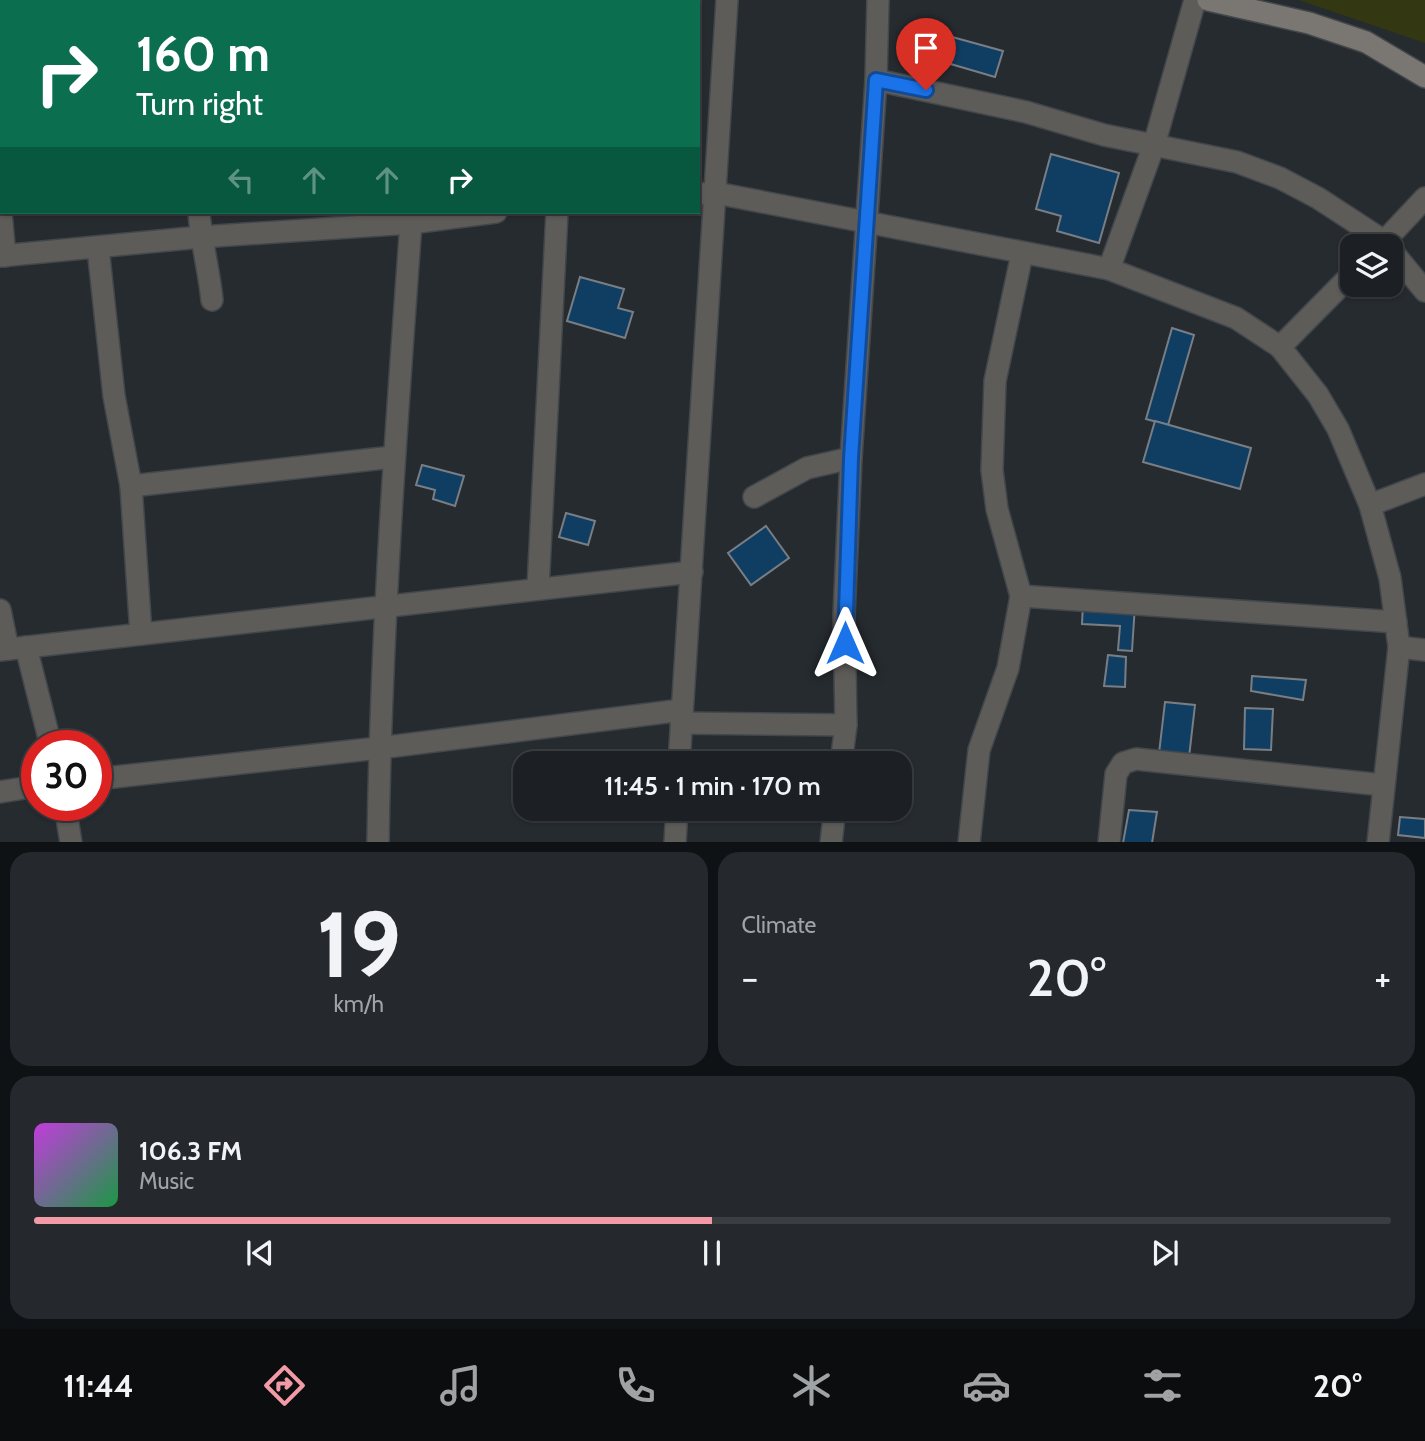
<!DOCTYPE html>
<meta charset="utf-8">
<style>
body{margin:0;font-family:Cabin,sans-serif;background:#25282c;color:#f1f3f6;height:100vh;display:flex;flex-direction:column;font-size:26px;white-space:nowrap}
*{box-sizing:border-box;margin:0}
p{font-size:23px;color:#a0a3a6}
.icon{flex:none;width:38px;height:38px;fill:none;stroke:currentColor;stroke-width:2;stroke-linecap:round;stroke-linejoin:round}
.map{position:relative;height:842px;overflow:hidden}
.sheet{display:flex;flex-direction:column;gap:10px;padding:10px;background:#0f1214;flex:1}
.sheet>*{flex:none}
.hud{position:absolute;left:0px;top:0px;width:700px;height:214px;box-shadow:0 2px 5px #0004,0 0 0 2px #3a3e41;background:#0b6e4f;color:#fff;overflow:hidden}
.tools{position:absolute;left:1340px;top:234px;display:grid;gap:14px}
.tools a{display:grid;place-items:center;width:63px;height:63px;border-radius:14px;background:#1c2024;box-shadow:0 2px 5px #0004,0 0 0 2px #3a3e41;font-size:35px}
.speed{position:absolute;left:21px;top:730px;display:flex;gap:14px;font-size:35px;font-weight:700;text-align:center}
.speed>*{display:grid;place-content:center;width:91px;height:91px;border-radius:50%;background:#1c2024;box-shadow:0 2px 5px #0004,0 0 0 2px #3a3e41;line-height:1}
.speed .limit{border:10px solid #d22;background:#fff;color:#111}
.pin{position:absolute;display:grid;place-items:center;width:60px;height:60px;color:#fff;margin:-72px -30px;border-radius:50% 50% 50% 0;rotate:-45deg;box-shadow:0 0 7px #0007}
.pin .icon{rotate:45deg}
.me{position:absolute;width:77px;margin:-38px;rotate:0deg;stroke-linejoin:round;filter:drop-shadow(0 0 5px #0008)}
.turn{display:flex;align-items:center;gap:24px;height:147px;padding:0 21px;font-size:32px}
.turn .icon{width:91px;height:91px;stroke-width:2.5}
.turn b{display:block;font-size:49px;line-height:60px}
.lanes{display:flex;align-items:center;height:66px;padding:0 21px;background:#0003;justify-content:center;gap:35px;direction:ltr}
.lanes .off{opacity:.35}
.big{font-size:52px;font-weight:600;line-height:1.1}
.sheet .card{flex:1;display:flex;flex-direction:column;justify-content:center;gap:10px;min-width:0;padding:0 24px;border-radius:21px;background:#25282c}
.sheet .dial{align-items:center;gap:0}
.dial b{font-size:91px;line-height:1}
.song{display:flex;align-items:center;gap:21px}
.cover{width:84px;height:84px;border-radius:10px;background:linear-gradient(135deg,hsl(290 70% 55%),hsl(140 70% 35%))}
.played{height:7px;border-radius:4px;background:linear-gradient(90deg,#f39aa7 50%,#3a3e41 50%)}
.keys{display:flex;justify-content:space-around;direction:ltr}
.heat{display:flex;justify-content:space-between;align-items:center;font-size:38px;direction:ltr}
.sheet .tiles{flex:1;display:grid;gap:10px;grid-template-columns:1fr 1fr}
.card:last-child{grid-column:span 2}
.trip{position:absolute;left:513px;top:751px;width:399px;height:70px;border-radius:21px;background:#1c2024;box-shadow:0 2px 5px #0004,0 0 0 2px #3a3e41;font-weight:600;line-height:70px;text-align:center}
.tabs{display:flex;height:112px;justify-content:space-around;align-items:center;background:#0b0d0e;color:#a0a3a6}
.tabs .icon{width:49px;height:49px}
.tabs .current{color:#f39aa7}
.tabs b{font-size:32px;color:#f1f3f6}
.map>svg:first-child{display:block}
</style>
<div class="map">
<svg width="1425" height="843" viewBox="0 0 1425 843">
<rect width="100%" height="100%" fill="#262b30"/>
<path fill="#343812" d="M1299,0H1425V43Z"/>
<g fill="#103e62" stroke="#797e84" stroke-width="2">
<path d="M945,35L1003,51L995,77L937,60Z"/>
<path d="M1051,154L1119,173L1099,243L1057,231L1061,216L1036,209Z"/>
<path d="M580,277L624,289L618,308L633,312L625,338L567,321Z"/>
<path d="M1172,328L1194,335L1168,425L1146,419Z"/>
<path d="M1155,421L1251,448L1240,489L1143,462Z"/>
<path d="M422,465L464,476L455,506L433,499L435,490L416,485Z"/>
<path d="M566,513L595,521L588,545L559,537Z"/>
<path d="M766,526L789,558L751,585L728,553Z"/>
<path d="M1083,604L1135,605L1132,651L1118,650L1120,626L1082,624Z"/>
<path d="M1108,655L1126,657L1125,687L1104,686Z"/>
<path d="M1252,676L1306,680L1303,700L1251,691Z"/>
<path d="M1165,702L1195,705L1188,766L1158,762Z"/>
<path d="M1245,708L1273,709L1271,750L1244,749Z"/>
<path d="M1129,810L1157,812L1152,843H1123Z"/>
<path d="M1400,817L1425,819V838L1398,835Z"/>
</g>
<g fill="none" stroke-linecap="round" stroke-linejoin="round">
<defs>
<g id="street">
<path d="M177,0V2"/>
<path d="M572,2V0"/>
<path d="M876,80L1026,112L1104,135L1237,162L1280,178L1318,198L1384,241L1389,247"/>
<path d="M0,112H2"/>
<path d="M698,194L716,193L1109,269L1236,318L1280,347L1318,395L1338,429L1370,505L1390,578L1399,647L1378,843"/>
<path d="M0,202L5,256"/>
<path d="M199,212C201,242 209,270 212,300"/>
<path d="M1379,247L1425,198"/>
<path d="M98,248L114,396L131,486L393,457"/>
<path d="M1391,250L1425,291"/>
<path d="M0,256L201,237L411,223L496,212"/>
<path d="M1109,269L1154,145L1195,0"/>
<path d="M1280,347L1353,273"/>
<path d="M131,486L141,634"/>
<path d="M754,497L807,468L851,458"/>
<path d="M1370,505L1425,484"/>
<path d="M538,588L557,212"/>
<path d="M1021,596L997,509L992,470L995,381L1022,254"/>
<path d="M0,610L8,649"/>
<path d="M26,647L51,746"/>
<path d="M1399,647L1425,650"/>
<path d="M0,650L692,572"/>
<path d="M681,723L846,725"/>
<path d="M679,763L727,0"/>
<path d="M841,763L846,725L844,616L851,458L876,80L878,0"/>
<path d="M96,779L379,748L682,710"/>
<path d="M0,792L37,786"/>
<path d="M65,805L71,843"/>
<path d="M378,843C381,635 396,429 411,223"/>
<path d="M675,843L677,808"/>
<path d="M831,843L835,808"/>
<path d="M969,843L979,750L1008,668L1021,596L1396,622"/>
<path d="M1109,843L1116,774L1123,763L1136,759L1383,785"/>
</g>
<path id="secondary" d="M1208,0L1309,23L1366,42L1425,77"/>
</defs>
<use href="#street" stroke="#42474c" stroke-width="24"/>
<use href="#secondary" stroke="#42474c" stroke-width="24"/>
<use href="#street" stroke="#5e5c59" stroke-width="21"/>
<use href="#secondary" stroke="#7a7773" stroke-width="21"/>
</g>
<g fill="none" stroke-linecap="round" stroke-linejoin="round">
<defs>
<path id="route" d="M845,643L851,458L876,80L926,90"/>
</defs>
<use href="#route" stroke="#114b97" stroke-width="18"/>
<use href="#route" stroke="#1a73e8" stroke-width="12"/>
</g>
</svg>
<div class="tools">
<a><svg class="icon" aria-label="layers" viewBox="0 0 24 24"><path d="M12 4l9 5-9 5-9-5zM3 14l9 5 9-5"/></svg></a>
</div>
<div class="speed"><div class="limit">30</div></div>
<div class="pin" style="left:926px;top:90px;background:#d93025"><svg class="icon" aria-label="arrive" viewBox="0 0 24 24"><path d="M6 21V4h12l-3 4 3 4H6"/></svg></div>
<svg class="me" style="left:845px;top:643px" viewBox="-20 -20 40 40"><path d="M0-17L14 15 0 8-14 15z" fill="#1a73e8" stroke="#fff" stroke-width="4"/></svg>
<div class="trip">11:45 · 1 min · 170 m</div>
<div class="hud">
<div class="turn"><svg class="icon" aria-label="right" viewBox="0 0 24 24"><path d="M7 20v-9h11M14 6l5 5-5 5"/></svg><div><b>160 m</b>Turn right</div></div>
<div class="lanes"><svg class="icon off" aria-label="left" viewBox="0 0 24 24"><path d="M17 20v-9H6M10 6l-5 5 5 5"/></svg><svg class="icon off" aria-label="ahead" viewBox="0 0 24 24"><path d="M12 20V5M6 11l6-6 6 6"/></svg><svg class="icon off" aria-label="ahead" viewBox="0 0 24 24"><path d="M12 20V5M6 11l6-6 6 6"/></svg><svg class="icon" aria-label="right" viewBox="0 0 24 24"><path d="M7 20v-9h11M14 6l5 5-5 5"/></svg></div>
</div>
</div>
<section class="sheet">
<div class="tiles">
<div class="card dial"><b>19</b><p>km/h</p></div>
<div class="card"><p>Climate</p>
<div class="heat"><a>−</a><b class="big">20°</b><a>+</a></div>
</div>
<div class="card">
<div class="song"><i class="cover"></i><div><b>106.3 FM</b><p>Music</p></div></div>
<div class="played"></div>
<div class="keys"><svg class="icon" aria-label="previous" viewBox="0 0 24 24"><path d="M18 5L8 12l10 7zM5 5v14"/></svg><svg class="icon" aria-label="pause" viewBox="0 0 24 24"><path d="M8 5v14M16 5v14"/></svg><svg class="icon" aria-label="next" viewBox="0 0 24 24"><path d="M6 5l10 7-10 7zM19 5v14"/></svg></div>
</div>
</div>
</section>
<nav class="tabs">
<b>11:44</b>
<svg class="icon current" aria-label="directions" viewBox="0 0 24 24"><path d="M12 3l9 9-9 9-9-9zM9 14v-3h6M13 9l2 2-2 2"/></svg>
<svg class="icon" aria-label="music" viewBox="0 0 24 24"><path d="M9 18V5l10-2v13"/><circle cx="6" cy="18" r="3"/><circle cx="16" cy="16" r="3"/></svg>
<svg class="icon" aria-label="phone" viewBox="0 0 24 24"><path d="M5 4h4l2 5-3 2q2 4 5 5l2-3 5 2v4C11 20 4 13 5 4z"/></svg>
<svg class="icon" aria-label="climate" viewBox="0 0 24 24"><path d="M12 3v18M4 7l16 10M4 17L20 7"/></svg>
<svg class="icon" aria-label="car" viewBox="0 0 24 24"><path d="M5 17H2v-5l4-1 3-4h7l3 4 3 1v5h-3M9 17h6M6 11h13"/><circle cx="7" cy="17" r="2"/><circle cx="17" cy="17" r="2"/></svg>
<svg class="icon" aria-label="filters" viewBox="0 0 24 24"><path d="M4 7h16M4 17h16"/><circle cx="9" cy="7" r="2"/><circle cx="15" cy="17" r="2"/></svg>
<b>20°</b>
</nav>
